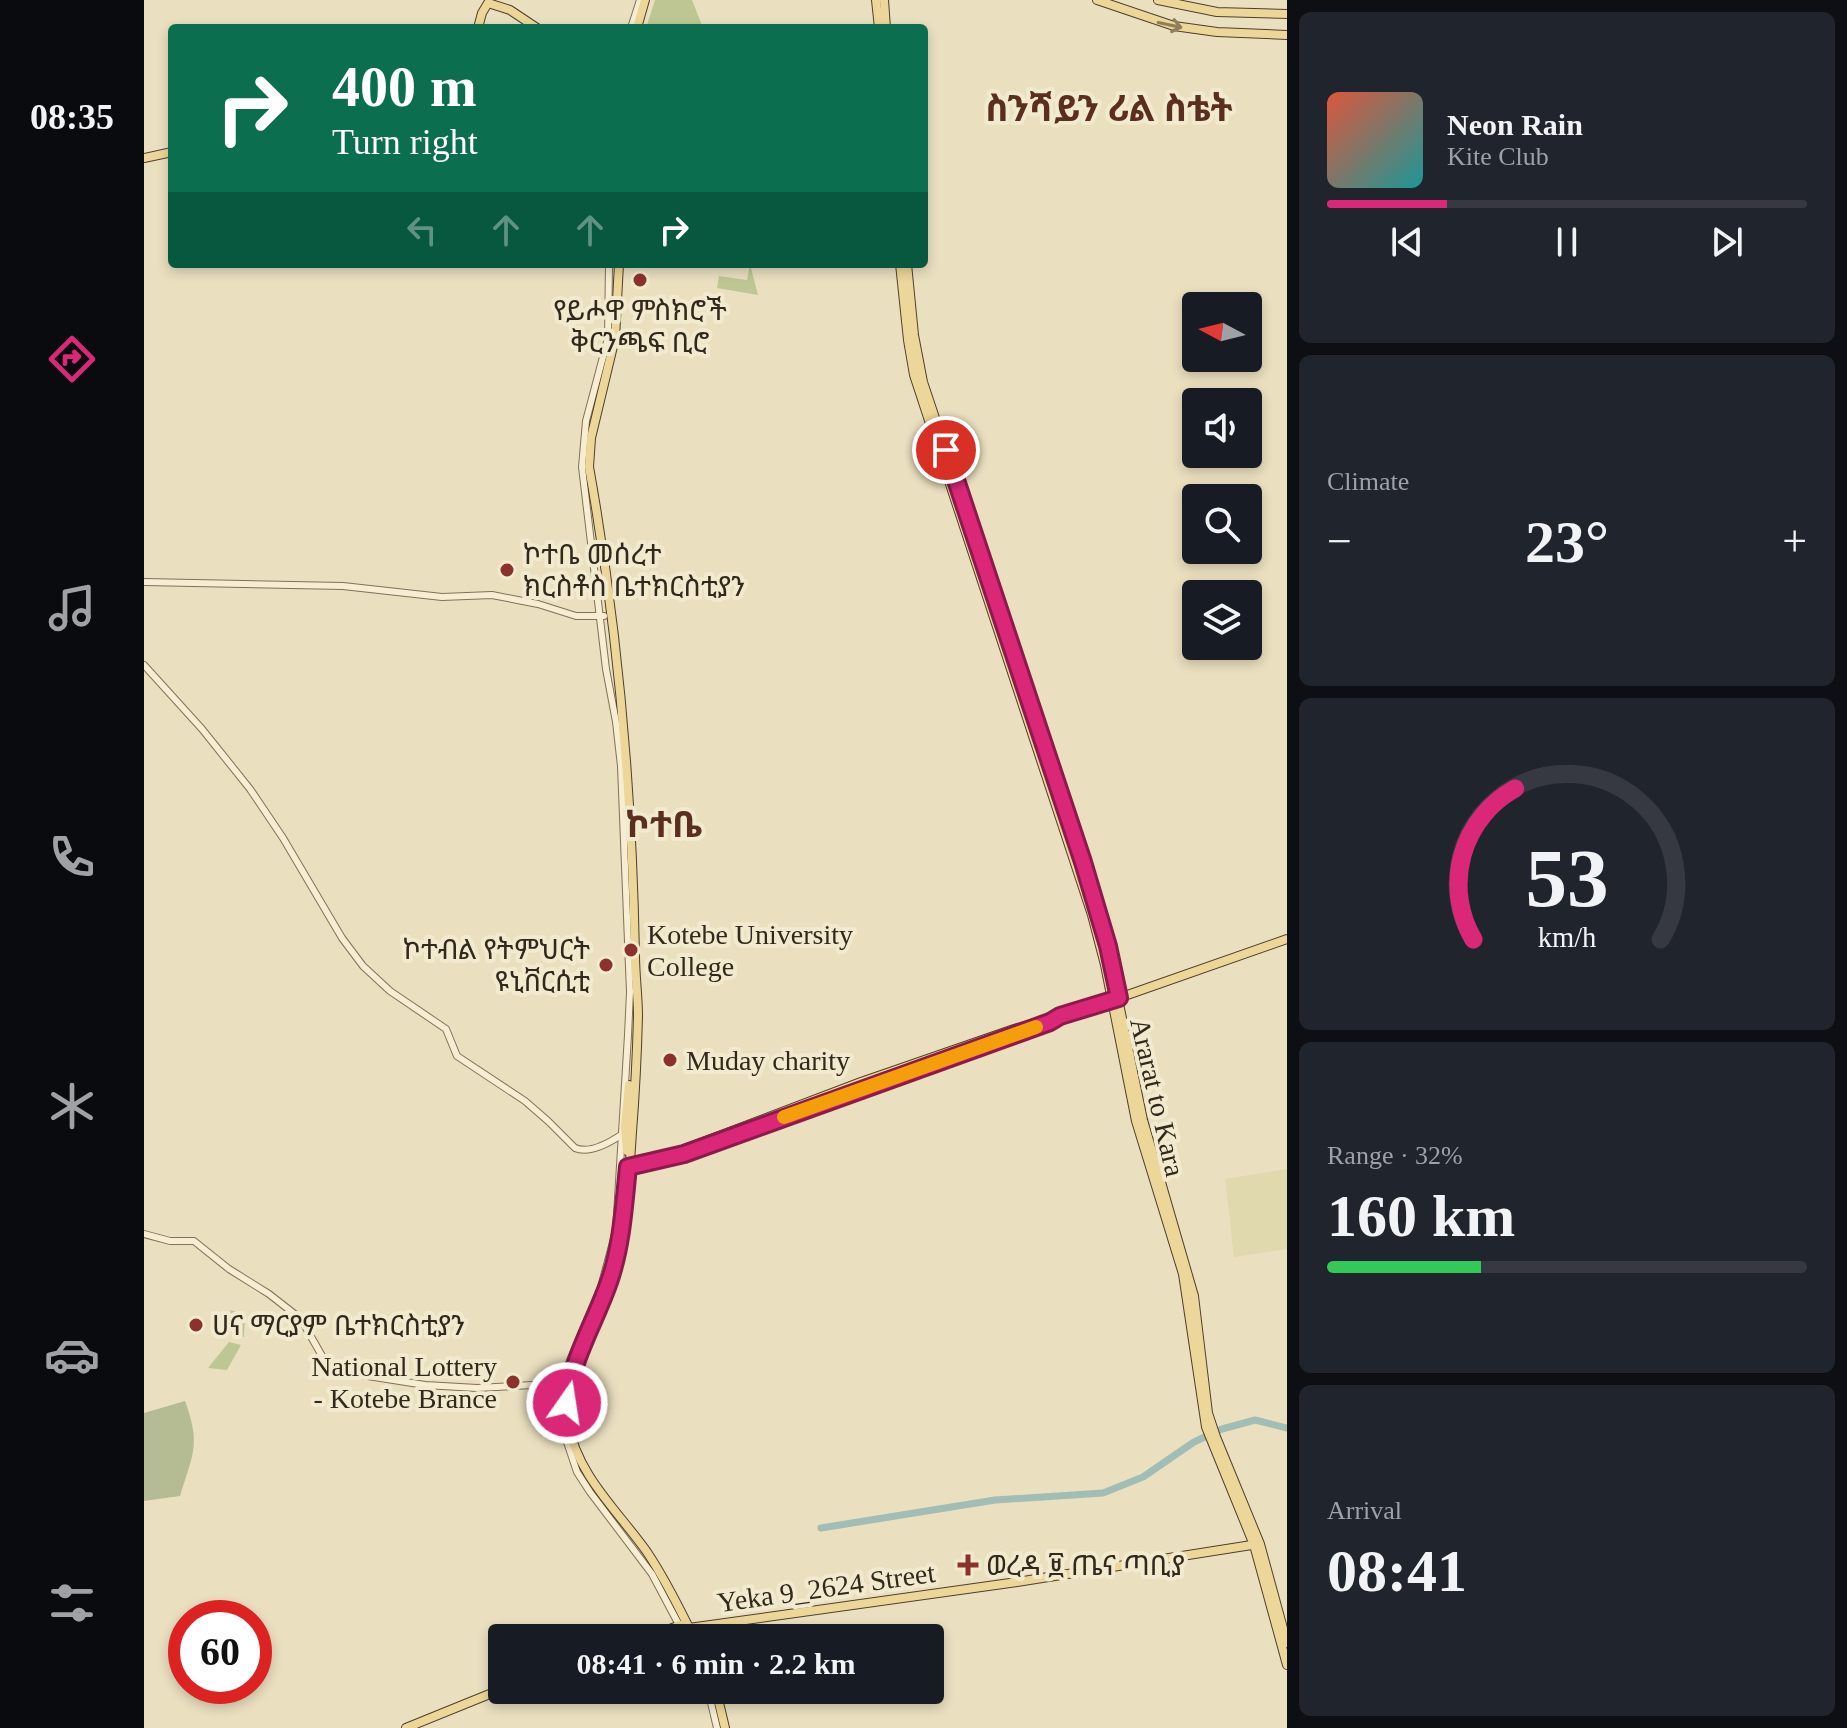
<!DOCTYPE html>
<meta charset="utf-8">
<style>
body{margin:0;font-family:"Times New Roman","Noto Sans Ethiopic",serif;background:#20242c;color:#f1f3f6;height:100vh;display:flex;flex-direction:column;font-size:30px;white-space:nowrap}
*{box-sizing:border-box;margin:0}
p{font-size:26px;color:#9ea1a6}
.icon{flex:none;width:44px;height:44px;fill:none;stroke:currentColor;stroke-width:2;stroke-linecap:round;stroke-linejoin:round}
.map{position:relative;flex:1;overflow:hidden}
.sheet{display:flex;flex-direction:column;gap:12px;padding:12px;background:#0d0f14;width:560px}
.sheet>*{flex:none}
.guide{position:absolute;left:24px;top:24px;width:760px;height:244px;border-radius:8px;box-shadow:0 4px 12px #0003;background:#0b6e4f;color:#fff;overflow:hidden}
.needle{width:52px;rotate:277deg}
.buttons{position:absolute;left:1038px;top:292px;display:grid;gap:16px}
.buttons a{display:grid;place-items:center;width:80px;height:80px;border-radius:8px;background:#171b24;box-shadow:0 4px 12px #0003;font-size:40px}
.speed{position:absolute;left:24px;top:1600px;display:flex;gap:16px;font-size:40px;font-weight:700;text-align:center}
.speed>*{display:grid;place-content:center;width:104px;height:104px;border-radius:50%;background:#171b24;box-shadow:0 4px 12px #0003;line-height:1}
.speed .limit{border:12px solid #d22;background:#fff;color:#111}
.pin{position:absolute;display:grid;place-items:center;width:68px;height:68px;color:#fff;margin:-34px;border:4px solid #fff;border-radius:50%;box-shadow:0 2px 8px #0007}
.me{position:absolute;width:88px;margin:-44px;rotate:13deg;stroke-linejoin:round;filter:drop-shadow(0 0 6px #0008)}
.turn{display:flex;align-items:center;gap:28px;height:168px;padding:0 32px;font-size:36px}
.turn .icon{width:104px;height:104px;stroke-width:2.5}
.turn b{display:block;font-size:56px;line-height:68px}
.lanes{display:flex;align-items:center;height:76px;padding:0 32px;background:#0003;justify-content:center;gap:40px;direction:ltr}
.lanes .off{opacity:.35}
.big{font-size:60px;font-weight:600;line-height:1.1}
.sheet .card{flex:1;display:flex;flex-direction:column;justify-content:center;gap:12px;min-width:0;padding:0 28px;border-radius:12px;background:#20242c}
.sheet .dial{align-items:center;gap:0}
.dial svg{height:208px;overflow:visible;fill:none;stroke:#363941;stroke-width:7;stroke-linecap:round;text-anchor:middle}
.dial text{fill:#f1f3f6;stroke:none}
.song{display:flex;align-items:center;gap:24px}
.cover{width:96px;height:96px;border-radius:12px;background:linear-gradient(135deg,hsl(10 70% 55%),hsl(180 70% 35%))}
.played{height:8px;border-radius:4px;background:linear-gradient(90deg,#db2777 25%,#363941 25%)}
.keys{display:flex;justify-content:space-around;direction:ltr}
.heat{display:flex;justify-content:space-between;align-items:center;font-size:44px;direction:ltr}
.charge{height:12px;border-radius:6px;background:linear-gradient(90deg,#34c759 32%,#363941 0)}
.trip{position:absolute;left:344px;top:1624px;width:456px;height:80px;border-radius:8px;background:#171b24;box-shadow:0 4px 12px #0003;font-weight:600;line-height:80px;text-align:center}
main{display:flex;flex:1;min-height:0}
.tabs{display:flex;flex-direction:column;width:144px;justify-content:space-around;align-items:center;background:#090b0e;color:#9ea1a6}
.tabs .icon{width:56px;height:56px}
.tabs .on{color:#db2777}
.tabs b{font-size:36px;color:#f1f3f6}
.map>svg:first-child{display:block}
</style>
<main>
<nav class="tabs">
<b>08:35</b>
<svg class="icon on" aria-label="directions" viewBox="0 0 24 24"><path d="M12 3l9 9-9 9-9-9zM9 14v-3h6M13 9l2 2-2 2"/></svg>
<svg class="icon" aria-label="music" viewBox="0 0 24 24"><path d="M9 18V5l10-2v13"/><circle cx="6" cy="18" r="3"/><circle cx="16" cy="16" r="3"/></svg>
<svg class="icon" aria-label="phone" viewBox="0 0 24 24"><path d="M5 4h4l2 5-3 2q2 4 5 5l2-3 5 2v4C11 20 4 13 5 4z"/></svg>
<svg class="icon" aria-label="climate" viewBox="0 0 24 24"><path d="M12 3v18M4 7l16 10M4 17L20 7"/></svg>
<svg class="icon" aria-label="car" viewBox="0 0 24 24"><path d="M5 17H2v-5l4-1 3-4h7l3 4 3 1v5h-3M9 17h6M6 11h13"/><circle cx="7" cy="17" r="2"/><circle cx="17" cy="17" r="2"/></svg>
<svg class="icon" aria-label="filters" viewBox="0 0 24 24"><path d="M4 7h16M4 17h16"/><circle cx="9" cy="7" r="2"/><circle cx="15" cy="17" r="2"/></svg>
</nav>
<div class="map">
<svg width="1143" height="1728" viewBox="0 0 1143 1728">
<rect width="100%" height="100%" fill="#eadfbf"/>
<path fill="#dfd9ad" d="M1143,1169V1249L1090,1257L1081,1179Z"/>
<g fill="#bec794">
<path d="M511,0H548L559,28H502Z"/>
<path d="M606,264L614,295L573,288L575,276L603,280Z"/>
<path d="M86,1310L101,1314L100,1337L92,1334Z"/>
<path d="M85,1342L97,1345L83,1370L64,1368Z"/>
</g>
<path fill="#b5bc93" d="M41,1401C57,1445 49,1453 36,1496L0,1501V1413Z"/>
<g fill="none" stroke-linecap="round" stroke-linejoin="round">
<path stroke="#a2bcb6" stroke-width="7" d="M677,1528L851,1500L959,1493L999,1477L1050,1442L1078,1429L1111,1420L1143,1428"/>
<defs>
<g id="minor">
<path d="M487,28L496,0"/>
<path d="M465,264L464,338L442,421L438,467L462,669L472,722L477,766L486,992L484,1035L472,1231L457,1287L424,1365L417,1392V1410L418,1427L433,1472L446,1492L508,1574L542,1638"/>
<path d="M0,582L199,586L298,597L348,595L394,604L432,616H460"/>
<path d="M0,665L58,729L106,789L139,838L198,938L219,966L246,991L302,1029L313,1056L381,1101L404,1121L431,1148C445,1154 465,1143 477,1135"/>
<path d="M0,1234L26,1241H50L85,1269L125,1294L157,1319L186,1370L281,1385L333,1388L389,1385L420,1392"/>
<path d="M564,1690L573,1728"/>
</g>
<g id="major">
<path d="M732,0L735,28"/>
<path d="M740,0L742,28"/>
<path d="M953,0L1030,26L1073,32L1143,35"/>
<path d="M1014,0L1073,12L1143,14"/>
<path d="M334,28L338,13L344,3L366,10L393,28"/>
<path d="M493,28L501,0"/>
<path d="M0,158L28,152"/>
<path d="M475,264L471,338L447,438L445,467C474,628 488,791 491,955C491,975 494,996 494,1016C493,1055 491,1094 488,1132C485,1180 481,1232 467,1278C452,1325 416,1371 424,1423C433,1475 474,1511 503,1552C521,1579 536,1609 550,1638"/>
<path d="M756,264L764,340L770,375L948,915L961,965L992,1121L1039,1274L1062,1427L1110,1545L1143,1665"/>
<path d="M763,264L770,335L779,382L926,822L960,931L999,1120L1050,1296L1064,1413L1072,1437L1116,1544L1143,1643"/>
<path d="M631,1120L893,1027"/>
<path d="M483,1151L481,1126L485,1085"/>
<path d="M528,1156L538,1150L717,1082L870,1029L969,1000L1143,939"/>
<path d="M484,1167L532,1156"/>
<path d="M545,1628L873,1582L1114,1544"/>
<path d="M504,1638L536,1625"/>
<path d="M572,1690L581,1728"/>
<path d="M262,1728L358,1689"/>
</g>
</defs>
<use href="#minor" stroke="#817159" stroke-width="8"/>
<use href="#major" stroke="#4f3f2d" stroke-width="10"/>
<use href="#minor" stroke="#f6edd2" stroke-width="6"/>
<use href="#major" stroke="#ecd699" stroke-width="8"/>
</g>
<defs><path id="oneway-shaft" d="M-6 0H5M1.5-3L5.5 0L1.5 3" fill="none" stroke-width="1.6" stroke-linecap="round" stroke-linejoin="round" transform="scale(2)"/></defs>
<use stroke="#8f7f5a" href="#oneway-shaft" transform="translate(1026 25) rotate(12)"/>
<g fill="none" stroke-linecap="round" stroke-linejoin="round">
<defs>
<path id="route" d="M423,1403C427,1359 452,1321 466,1279C478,1243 480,1205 484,1167L540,1154L906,1022L916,1016L975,998L964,946L939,862L802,450"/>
</defs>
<use href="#route" stroke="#8e194d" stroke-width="20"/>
<use href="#route" stroke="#db2777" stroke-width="14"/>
<path stroke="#f59e0b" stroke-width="14" d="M640,1117L892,1027"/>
</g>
<g fill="#8c322d" stroke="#f2eace" stroke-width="3">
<circle cx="496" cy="280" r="8"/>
<circle cx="363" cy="570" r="8"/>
<circle cx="487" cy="950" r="8"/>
<circle cx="462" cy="965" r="8"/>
<circle cx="526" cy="1060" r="8"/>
<circle cx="52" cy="1325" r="8"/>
<circle cx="369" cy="1382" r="8"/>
<path d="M820 1553h8v8h8v8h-8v8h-8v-8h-8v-8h8z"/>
</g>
<g text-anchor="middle" stroke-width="8" stroke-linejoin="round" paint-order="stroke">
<g font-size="28" fill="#32281c" stroke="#f2eace" text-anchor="start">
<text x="496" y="320" text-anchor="middle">የይሖዋ ምስክሮች<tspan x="496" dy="32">ቅርንጫፍ ቢሮ</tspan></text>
<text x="379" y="564">ኮተቤ መሰረተ<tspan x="379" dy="32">ክርስቶስ ቤተክርስቲያን</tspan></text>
<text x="503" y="944">Kotebe University<tspan x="503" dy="32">College</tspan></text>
<text x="446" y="959" text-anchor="end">ኮተብል የትምህርት<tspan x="446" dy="32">ዩኒቨርሲቲ</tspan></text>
<text x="542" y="1070">Muday charity</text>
<text x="68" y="1335">ሀና ማርያም ቤተክርስቲያን</text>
<text x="353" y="1376" text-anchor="end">National Lottery<tspan x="353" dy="32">- Kotebe Brance</tspan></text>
<text x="842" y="1575">ወረዳ ፱ ጤና ጣቢያ</text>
</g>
<g font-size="28" fill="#32281c" stroke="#f2eace">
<text transform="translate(1014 1097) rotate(77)" y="10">Ararat to Kara</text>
<text transform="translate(682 1587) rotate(-8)" y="10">Yeka 9_2624 Street</text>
</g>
<g font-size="36" font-weight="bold" fill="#5b2f1f" stroke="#f2eace">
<text x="965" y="121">ስንሻይን ሪል ስቴት</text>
<text x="520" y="837">ኮተቤ</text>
</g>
</g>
</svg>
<div class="buttons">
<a><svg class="needle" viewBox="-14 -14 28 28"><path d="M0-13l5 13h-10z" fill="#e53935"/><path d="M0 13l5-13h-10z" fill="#9ea1a6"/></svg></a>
<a><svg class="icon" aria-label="sound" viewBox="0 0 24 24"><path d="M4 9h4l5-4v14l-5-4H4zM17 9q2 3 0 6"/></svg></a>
<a><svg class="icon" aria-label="search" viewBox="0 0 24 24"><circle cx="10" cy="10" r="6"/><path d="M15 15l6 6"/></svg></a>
<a><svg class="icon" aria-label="layers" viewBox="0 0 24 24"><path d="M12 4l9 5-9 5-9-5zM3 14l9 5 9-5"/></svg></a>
</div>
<div class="speed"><div class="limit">60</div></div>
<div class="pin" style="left:802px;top:450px;background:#d93025"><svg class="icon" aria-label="arrive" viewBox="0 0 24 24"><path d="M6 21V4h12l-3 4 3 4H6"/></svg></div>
<svg class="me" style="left:423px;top:1403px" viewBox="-20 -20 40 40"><circle r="17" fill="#db2777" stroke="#fff" stroke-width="3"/><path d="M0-11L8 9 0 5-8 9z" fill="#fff"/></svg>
<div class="trip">08:41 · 6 min · 2.2 km</div>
<div class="guide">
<div class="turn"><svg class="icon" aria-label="right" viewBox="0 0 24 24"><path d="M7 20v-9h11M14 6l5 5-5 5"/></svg><div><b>400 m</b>Turn right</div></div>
<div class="lanes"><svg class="icon off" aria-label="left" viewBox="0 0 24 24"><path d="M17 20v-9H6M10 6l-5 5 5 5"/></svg><svg class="icon off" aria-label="ahead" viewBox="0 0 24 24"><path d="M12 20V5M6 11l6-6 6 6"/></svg><svg class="icon off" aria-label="ahead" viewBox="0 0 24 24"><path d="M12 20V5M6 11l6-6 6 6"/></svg><svg class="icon" aria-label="right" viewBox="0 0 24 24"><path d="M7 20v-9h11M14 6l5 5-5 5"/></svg></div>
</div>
</div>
<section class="sheet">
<div class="card">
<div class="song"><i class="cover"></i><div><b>Neon Rain</b><p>Kite Club</p></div></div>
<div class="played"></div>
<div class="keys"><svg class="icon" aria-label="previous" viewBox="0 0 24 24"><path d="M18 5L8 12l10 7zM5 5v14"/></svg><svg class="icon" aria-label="pause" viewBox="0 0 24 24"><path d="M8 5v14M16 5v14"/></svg><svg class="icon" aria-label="next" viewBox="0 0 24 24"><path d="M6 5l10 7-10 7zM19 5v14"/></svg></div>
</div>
<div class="card"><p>Climate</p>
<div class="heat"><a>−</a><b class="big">23°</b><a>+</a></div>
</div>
<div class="card dial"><svg viewBox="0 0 100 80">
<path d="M14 69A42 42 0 1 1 86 69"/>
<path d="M14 69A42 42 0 0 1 30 11" stroke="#db2777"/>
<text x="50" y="56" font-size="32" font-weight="700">53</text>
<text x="50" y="72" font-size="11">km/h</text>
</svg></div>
<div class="card"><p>Range · 32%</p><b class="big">160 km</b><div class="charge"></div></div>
<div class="card"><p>Arrival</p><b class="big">08:41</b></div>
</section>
</main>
